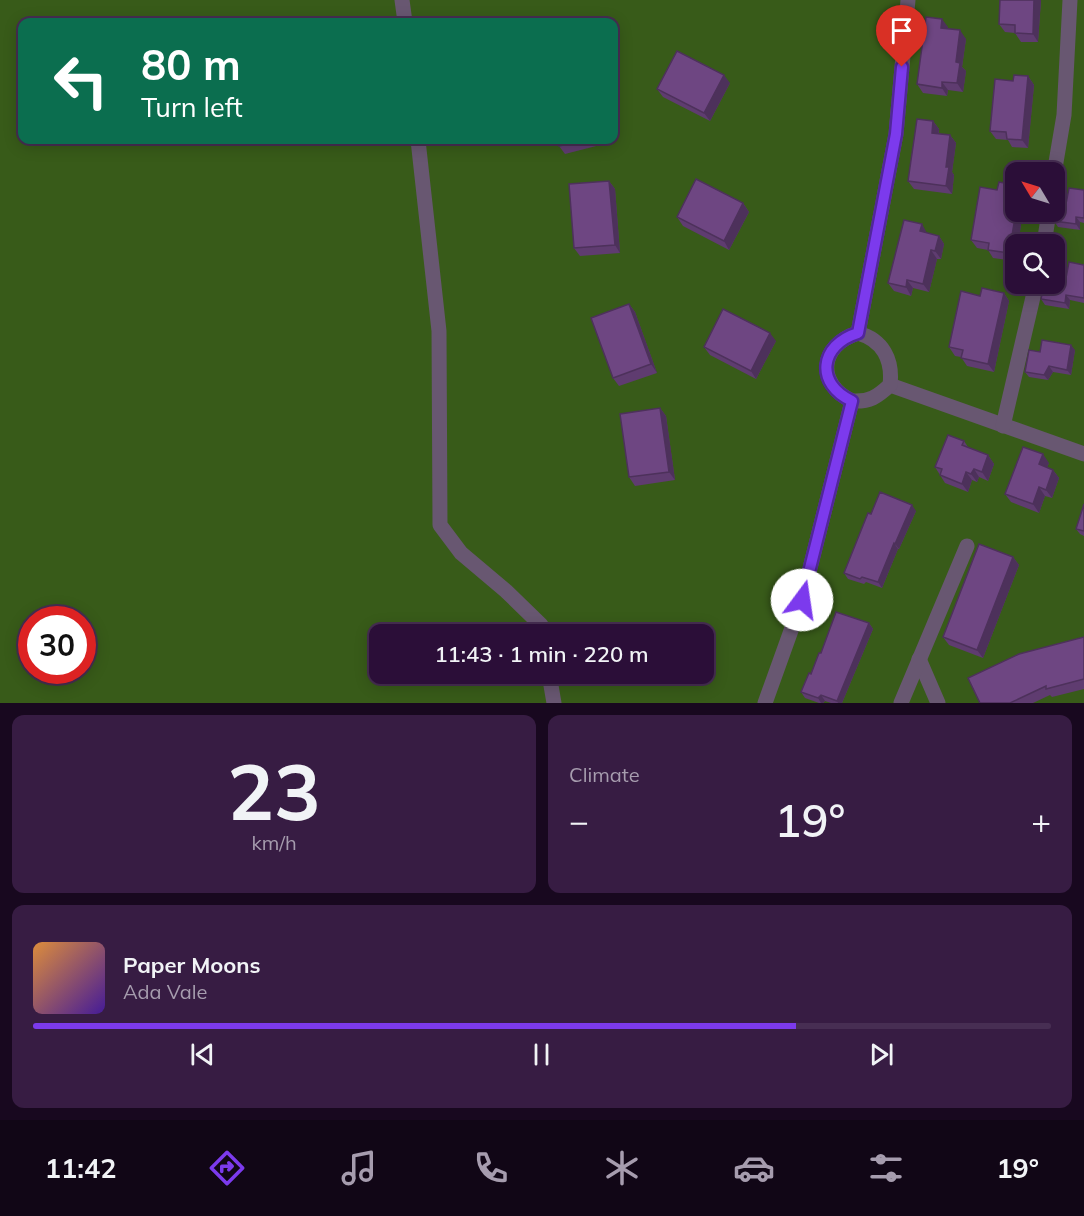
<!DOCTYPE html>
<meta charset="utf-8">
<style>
body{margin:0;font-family:Mulish,sans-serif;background:#371c43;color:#f1f3f6;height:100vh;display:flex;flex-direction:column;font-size:22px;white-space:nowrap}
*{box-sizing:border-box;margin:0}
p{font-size:20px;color:#a69cae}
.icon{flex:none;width:33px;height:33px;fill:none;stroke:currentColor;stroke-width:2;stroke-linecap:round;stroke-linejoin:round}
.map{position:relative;height:703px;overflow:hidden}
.details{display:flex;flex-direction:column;gap:12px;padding:12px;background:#18081f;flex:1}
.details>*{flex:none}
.guide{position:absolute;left:18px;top:18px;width:600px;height:126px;border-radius:12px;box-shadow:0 3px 15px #0003,0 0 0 2px #472e53;background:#0b6e4f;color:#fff;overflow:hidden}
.needle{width:39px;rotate:308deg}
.tools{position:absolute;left:1005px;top:162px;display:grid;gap:12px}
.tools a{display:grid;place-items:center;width:60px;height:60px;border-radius:12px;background:#2b0e38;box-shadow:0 3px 15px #0003,0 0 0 2px #472e53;font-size:30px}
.speed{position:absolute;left:18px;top:606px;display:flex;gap:12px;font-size:30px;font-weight:700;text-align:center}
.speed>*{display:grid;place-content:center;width:78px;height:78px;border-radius:50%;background:#2b0e38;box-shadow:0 3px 15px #0003,0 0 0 2px #472e53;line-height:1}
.speed .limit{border:9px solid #d22;background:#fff;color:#111}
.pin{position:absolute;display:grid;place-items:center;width:51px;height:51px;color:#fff;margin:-62px -26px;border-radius:50% 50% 50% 0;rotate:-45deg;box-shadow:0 0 6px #0007}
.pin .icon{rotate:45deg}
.me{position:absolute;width:66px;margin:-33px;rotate:14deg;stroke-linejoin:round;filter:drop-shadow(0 0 4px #0008)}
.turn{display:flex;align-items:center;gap:21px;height:126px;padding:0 24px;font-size:27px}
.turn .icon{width:78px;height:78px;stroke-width:2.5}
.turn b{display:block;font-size:42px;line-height:51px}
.big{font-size:45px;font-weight:600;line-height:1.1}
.details .card{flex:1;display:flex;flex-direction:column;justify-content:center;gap:9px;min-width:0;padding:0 21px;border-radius:12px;background:#371c43}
.details .dial{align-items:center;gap:0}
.dial b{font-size:78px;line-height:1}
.song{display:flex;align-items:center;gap:18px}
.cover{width:72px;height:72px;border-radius:9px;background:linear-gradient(135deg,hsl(30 70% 55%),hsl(260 70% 35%))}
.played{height:6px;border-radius:3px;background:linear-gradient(90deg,#7c3aed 75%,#472e53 75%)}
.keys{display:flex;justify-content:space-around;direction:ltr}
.heat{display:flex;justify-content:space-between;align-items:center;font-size:33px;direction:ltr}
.details .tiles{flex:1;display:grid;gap:12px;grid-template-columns:1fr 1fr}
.card:last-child{grid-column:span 2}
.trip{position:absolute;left:369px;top:624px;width:345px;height:60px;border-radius:12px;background:#2b0e38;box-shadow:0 3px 15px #0003,0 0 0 2px #472e53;font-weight:600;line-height:60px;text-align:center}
.menu{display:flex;height:96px;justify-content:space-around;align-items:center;background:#110616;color:#a69cae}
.menu .icon{width:42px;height:42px}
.menu .on{color:#7c3aed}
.menu b{font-size:27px;color:#f1f3f6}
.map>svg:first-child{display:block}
</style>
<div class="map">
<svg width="1084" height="703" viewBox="0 0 1084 703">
<rect width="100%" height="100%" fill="#39124b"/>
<path fill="#385b19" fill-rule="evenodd" d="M0,0H1084V703H0ZM22,22H614V140H22ZM1016,172H1054V212H1016ZM1016,244H1054V284H1016ZM32,620H82V670H32ZM380,634H704V674H380Z"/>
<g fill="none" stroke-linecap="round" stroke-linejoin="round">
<g stroke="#685771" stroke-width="15">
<path d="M402,0L405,22"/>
<path d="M418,140L439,331L440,525L461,553L506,591L541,625L543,634"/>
<path d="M1054,174L1064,115L1070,0"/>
<path d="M1044,244L1049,212"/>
<path d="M890,385L1084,454"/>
<path d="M852,401C816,384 819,345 858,333L896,134L908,0"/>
<path d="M1003,426L1036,284"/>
<path d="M919,659L938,703"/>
<path d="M549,674L554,703"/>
<path d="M765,703L802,600L852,401C870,402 877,397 890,385C893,360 883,340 858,333"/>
<path d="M901,703L967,546"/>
</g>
</g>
<g fill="#5f3c70">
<path d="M1041,0L1038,42H1021L1015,33L1005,32L999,24Z"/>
<path d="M948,27V29L966,39L962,67L966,71L963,92L948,90L947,96L923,93L917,84Z"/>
<path d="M1028,76L1034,85L1028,148L1012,147L1008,140L996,139L990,131L1013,81Z"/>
<path d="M730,83L710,121L663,97L657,89Z"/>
<path d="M933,121L939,129V134L950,135L956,143L952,172L954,175L952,194L914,189L908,181Z"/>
<path d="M558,140H603L604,144L565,154L559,146Z"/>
<path d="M609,181L615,189L620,253L580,256L574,248Z"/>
<path d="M1084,190V223L1080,222V230L1058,227L1054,221L1066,204Z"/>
<path d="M743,203L749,212L729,250L683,226L677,217Z"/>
<path d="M1016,212H1023L1018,244H1016L1015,261L993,258L988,250L977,248L971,240Z"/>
<path d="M927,233L939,236L944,244L941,259H937L929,292L913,288L911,296L894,291L888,283Z"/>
<path d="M1084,265V303L1070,300L1069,309L1045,305L1041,299L1066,278Z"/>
<path d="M1004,293L1009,301L994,372L967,366L961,357L955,356L949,347L980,296Z"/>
<path d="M629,304L635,312L657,373L619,386L613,378Z"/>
<path d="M776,341L756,379L710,355L704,347Z"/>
<path d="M1075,350L1071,375L1053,372L1048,380L1029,377L1025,372L1040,352Z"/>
<path d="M660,408L666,416L675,480L635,486L629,477Z"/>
<path d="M964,441L968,447L988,455L994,464L988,481L979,477L977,482L972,480L968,492L945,483L935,467Z"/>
<path d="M1049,463L1047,467L1053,470L1059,478L1052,498L1045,496L1039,513L1011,502L1005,494Z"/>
<path d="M1084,504V536L1080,534L1076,529Z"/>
<path d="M916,511L899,549H898L882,588L866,582L864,584L848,579L844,573L871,514Z"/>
<path d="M1013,557L1019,565L983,658L949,645L943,637Z"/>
<path d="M869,623L873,629L842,703H831L825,701L823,703H819L805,698L801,692L821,653Z"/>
<path d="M1084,637V689L1052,697L1050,695L1033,703H980Z"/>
</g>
<g fill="#4d315b">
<path d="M1034,0H1041L1038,42L1033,34Z"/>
<path d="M942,19L948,27L947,36L941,28Z"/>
<path d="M960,30L966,39L962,67L966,71L963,92L957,83L956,62Z"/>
<path d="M724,75L730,83L710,121L704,113Z"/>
<path d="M1028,76L1034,85L1028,148L1022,140Z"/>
<path d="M942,82L948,90L947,96L942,88Z"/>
<path d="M933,121L939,129L938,141L932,133Z"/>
<path d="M950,135L956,143L952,172L954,175L952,194L946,186V167Z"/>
<path d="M609,181L615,189L620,253L615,245Z"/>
<path d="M743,203L749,212L729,250L724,241Z"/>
<path d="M1016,212H1023L1018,244H1016L1015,261L1009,253Z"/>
<path d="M1076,217L1080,222V230L1076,224Z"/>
<path d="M922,224L927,233L920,231Z"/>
<path d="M939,236L944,244L941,259L935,251Z"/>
<path d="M931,250L937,259L929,292L923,284Z"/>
<path d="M907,280L913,288L911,296L906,287Z"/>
<path d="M1004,293L1009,301L994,372L988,364Z"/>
<path d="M1066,295L1070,300L1069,309L1065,303Z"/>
<path d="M629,304L635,312L657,373L651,364Z"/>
<path d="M770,333L776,341L756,379L751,371Z"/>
<path d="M1071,345L1075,350L1071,375L1067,370Z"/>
<path d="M1049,366L1053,372L1048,380L1044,375Z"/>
<path d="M660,408L666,416L675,480L669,472Z"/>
<path d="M1043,454L1049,463L1045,473L1039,464Z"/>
<path d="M988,455L994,464L988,481L982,472Z"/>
<path d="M974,469L979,477L977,482L971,474Z"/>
<path d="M1053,470L1059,478L1052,498L1046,490Z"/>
<path d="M966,472L972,480L968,492L962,484Z"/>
<path d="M1039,487L1045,496L1039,513L1033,504Z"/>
<path d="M912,505L916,511L899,549L895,544Z"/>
<path d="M894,543L898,549L882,588L878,582Z"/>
<path d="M1013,557L1019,565L983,658L977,650Z"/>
<path d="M869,623L873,629L842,703H838L837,701Z"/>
<path d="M821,695L825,701L823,703H821L818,698Z"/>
</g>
<g fill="#6e4682" stroke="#4d315b" stroke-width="1.5">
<path d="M1000,0H1034L1033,34L1015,33V25L999,24Z"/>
<path d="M926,17L942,19L941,28L960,30L956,62L960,63L957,83L942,82V88L917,84Z"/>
<path d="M677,51L724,75L704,113L657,89Z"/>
<path d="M1014,75L1028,76L1022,140L1007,139L1006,132L990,131L995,79L1013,81Z"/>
<path d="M917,119L933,121L932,133L950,135L946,167H949L946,186L908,181Z"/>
<path d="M558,140H584L559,146Z"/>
<path d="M696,179L743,203L724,241L677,217Z"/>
<path d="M609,181L615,245L574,248L569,184Z"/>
<path d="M999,182L1016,185V212L1009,253L988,250L989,243L971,240L980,187L997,190Z"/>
<path d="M1069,188L1084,190V218L1076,217V224L1054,221L1057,203L1066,204Z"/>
<path d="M904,220L922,224L920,231L939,236L935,251L931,250L923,284L907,280L906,287L888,283Z"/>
<path d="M1069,262L1084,265V298L1066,295L1065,303L1041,299L1044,284H1054V276L1066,278Z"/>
<path d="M982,288L1004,293L988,364L961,358L963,350L949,347L961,291L980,296Z"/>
<path d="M629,304L651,364L613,378L591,318Z"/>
<path d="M723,309L770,333L751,371L704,347Z"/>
<path d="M1042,340L1071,345L1067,370L1049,366L1044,375L1025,372L1029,350L1040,352Z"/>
<path d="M660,408L669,472L629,477L620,414Z"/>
<path d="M948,435L964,441L962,445L988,455L982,472L974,469L971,474L966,472L962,484L940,475L942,469L935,467Z"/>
<path d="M1023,447L1043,454L1039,464L1053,470L1046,490L1039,487L1033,504L1005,494Z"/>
<path d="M880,492L912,505L895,544L894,543L878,582L862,577L860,579L844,573L868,513L871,514Z"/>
<path d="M1084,504V531L1076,529Z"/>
<path d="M979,544L1013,557L977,650L943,637Z"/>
<path d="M836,612L869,623L837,701L821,695L818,698L801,692L809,673L811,674L819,653H821Z"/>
<path d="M1084,637V679L1046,689V686L1010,703H980L968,678L1019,654Z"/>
</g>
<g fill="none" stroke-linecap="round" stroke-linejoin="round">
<defs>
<path id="route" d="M802,600L852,401C815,384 819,345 858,333L896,134L902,67"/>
</defs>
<use href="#route" stroke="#51269a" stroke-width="15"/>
<use href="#route" stroke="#7c3aed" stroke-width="10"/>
</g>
</svg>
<div class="tools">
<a><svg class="needle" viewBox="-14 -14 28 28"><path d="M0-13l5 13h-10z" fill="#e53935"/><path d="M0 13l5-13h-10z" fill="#a69cae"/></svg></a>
<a><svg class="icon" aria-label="search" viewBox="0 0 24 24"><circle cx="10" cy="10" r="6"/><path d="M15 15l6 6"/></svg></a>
</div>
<div class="speed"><div class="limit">30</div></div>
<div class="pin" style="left:902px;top:67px;background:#d93025"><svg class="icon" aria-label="arrive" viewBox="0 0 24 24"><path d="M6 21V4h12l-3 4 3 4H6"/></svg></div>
<svg class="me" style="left:802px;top:600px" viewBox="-20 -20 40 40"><circle r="19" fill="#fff"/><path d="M0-13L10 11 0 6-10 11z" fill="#7c3aed"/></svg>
<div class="trip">11:43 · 1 min · 220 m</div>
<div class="guide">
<div class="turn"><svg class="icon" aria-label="left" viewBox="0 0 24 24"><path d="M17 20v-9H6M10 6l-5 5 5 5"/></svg><div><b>80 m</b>Turn left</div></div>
</div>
</div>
<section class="details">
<div class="tiles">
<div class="card dial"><b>23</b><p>km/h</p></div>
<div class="card"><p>Climate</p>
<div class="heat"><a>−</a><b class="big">19°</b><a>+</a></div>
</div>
<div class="card">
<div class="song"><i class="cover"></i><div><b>Paper Moons</b><p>Ada Vale</p></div></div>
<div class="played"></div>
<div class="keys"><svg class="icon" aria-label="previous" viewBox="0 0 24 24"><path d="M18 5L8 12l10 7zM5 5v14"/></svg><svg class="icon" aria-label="pause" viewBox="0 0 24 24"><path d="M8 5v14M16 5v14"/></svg><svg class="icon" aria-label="next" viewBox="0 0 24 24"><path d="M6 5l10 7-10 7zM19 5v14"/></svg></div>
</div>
</div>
</section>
<nav class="menu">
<b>11:42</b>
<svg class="icon on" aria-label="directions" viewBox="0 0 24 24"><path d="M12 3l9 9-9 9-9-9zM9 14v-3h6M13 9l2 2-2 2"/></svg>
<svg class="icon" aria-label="music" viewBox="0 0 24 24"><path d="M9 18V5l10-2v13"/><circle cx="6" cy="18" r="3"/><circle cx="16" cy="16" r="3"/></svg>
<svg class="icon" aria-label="phone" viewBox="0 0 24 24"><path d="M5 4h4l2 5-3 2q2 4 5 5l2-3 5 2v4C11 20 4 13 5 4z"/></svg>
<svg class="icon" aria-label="climate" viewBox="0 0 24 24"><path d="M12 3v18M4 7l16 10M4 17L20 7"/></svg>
<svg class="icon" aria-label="car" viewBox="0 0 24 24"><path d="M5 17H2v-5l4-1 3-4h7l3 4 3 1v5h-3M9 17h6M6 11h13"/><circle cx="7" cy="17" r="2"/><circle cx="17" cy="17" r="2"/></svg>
<svg class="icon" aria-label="filters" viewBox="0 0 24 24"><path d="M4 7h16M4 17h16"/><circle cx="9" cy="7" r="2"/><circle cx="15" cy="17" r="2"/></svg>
<b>19°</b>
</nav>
